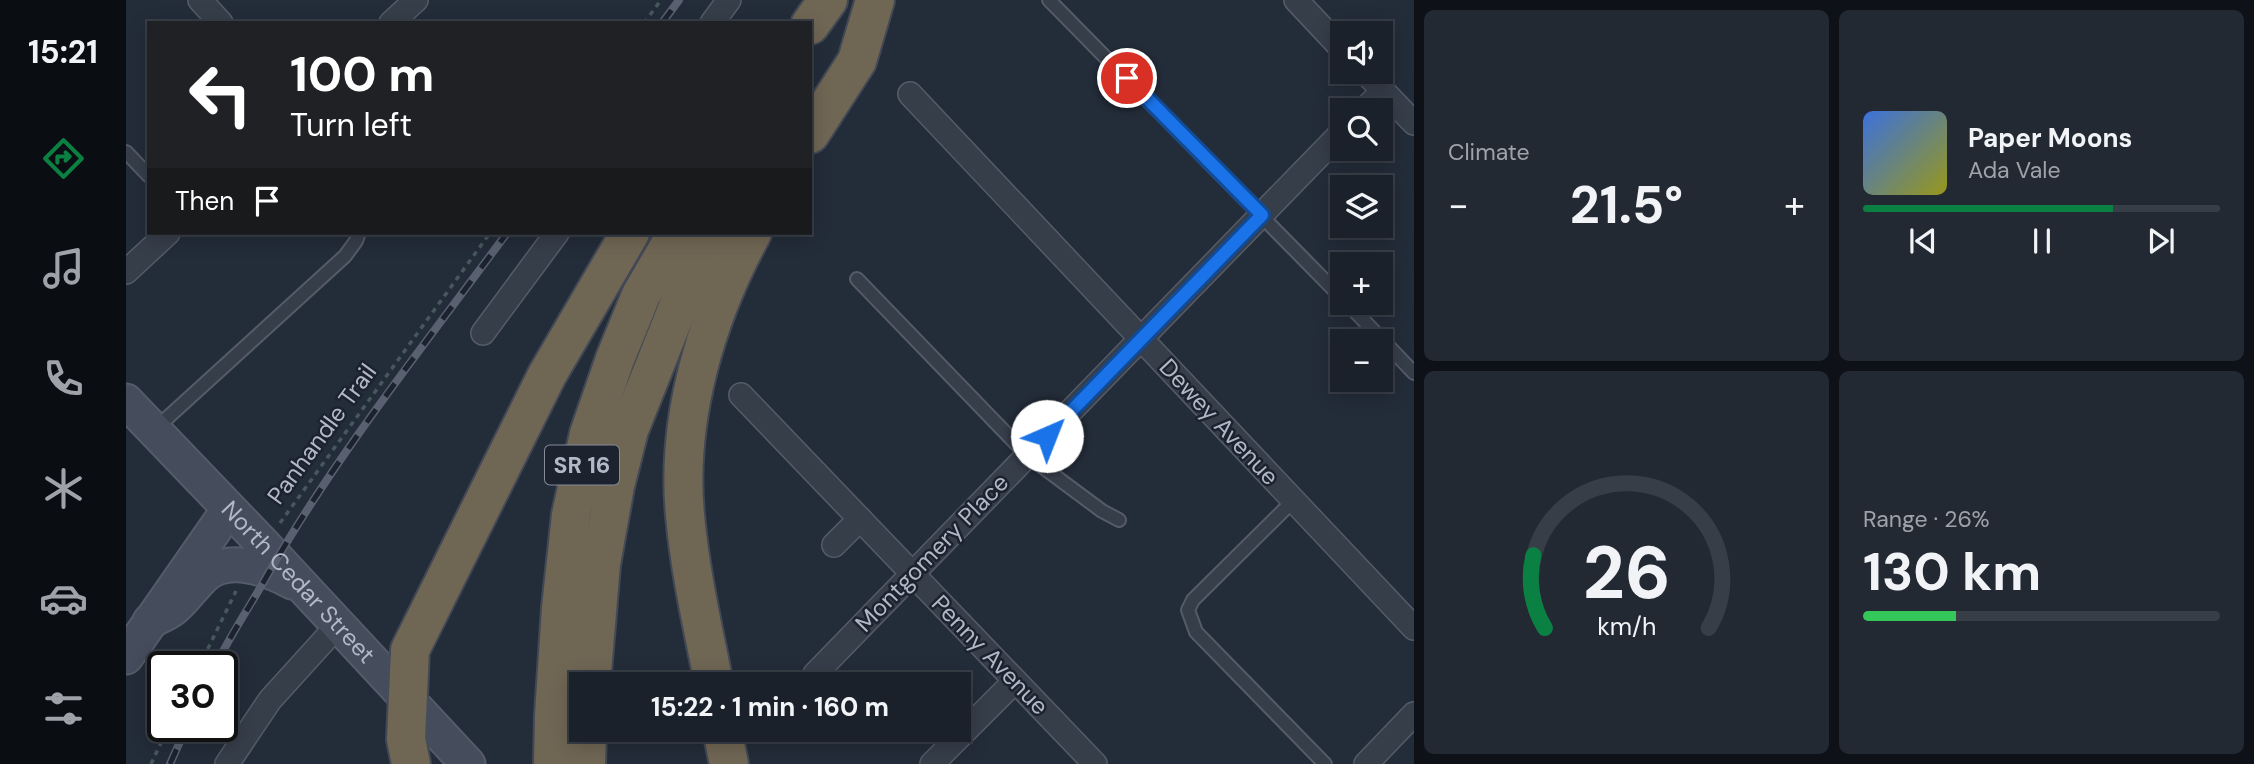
<!DOCTYPE html>
<meta charset="utf-8">
<style>
body{margin:0;font-family:"DM Sans",sans-serif;background:#232933;color:#f1f3f6;height:100vh;display:flex;flex-direction:column;font-size:26px;white-space:nowrap}
*{box-sizing:border-box;margin:0}
p{font-size:23px;color:#9fa3a9}
.icon{flex:none;width:38px;height:38px;fill:none;stroke:currentColor;stroke-width:2;stroke-linecap:round;stroke-linejoin:round}
.map{position:relative;flex:1;overflow:hidden}
.panel{display:flex;flex-direction:column;gap:10px;padding:10px;background:#0e1218;width:840px}
.panel>*{flex:none}
.banner{position:absolute;left:21px;top:21px;width:665px;height:214px;border-radius:0px;box-shadow:0 4px 18px #0003,0 0 0 2px #383e47;background:#202124;color:#fff;overflow:hidden}
.controls{position:absolute;left:1204px;top:21px;display:grid;gap:14px}
.controls a{display:grid;place-items:center;width:63px;height:63px;border-radius:0px;background:#1a212b;box-shadow:0 4px 18px #0003,0 0 0 2px #383e47;font-size:35px}
.speed{position:absolute;left:21px;top:651px;display:flex;gap:14px;font-size:35px;font-weight:700;text-align:center}
.speed>*{display:grid;place-content:center;width:91px;height:91px;border-radius:50%;background:#1a212b;box-shadow:0 4px 18px #0003,0 0 0 2px #383e47;line-height:1}
.speed .limit{border:4px solid #111;border-radius:10px;background:#fff;color:#111}
.pin{position:absolute;display:grid;place-items:center;width:60px;height:60px;color:#fff;margin:-30px;border:4px solid #fff;border-radius:50%;box-shadow:0 2px 7px #0007}
.me{position:absolute;width:77px;margin:-38px;rotate:44deg;stroke-linejoin:round;filter:drop-shadow(0 0 5px #0008)}
.turn{display:flex;align-items:center;gap:24px;height:147px;padding:0 28px;font-size:32px}
.turn .icon{width:91px;height:91px;stroke-width:2.5}
.turn b{display:block;font-size:49px;line-height:60px}
.then{display:flex;align-items:center;height:66px;padding:0 28px;background:#0003;gap:14px;font-size:26px}
.big{font-size:52px;font-weight:700;line-height:1.1}
.panel .widget{flex:1;display:flex;flex-direction:column;justify-content:center;gap:10px;min-width:0;padding:0 24px;border-radius:10px;background:#232933}
.panel .dial{align-items:center;gap:0}
.dial svg{height:182px;overflow:visible;fill:none;stroke:#383e47;stroke-width:7;stroke-linecap:round;text-anchor:middle}
.dial text{fill:#f1f3f6;stroke:none}
.song{display:flex;align-items:center;gap:21px}
.cover{width:84px;height:84px;border-radius:10px;background:linear-gradient(135deg,hsl(220 70% 55%),hsl(60 70% 35%))}
.played{height:7px;border-radius:4px;background:linear-gradient(90deg,#0b8043 70%,#383e47 70%)}
.keys{display:flex;justify-content:space-around;direction:ltr}
.heat{display:flex;justify-content:space-between;align-items:center;font-size:38px;direction:ltr}
.charge{height:10px;border-radius:5px;background:linear-gradient(90deg,#34c759 26%,#383e47 0)}
.panel .tiles{flex:1;display:grid;gap:10px;grid-template-columns:repeat(2,1fr)}
.trip{position:absolute;left:443px;top:672px;width:402px;height:70px;border-radius:0px;background:#1a212b;box-shadow:0 4px 18px #0003,0 0 0 2px #383e47;font-weight:700;line-height:70px;text-align:center}
main{display:flex;flex:1;min-height:0}
.dock{display:flex;flex-direction:column;width:126px;justify-content:space-around;align-items:center;background:#0a0d11;color:#9fa3a9}
.dock .icon{width:49px;height:49px}
.dock .selected{color:#0b8043}
.dock b{font-size:32px;color:#f1f3f6}
.map>svg:first-child{display:block}
</style>
<main>
<nav class="dock">
<b>15:21</b>
<svg class="icon selected" aria-label="directions" viewBox="0 0 24 24"><path d="M12 3l9 9-9 9-9-9zM9 14v-3h6M13 9l2 2-2 2"/></svg>
<svg class="icon" aria-label="music" viewBox="0 0 24 24"><path d="M9 18V5l10-2v13"/><circle cx="6" cy="18" r="3"/><circle cx="16" cy="16" r="3"/></svg>
<svg class="icon" aria-label="phone" viewBox="0 0 24 24"><path d="M5 4h4l2 5-3 2q2 4 5 5l2-3 5 2v4C11 20 4 13 5 4z"/></svg>
<svg class="icon" aria-label="climate" viewBox="0 0 24 24"><path d="M12 3v18M4 7l16 10M4 17L20 7"/></svg>
<svg class="icon" aria-label="car" viewBox="0 0 24 24"><path d="M5 17H2v-5l4-1 3-4h7l3 4 3 1v5h-3M9 17h6M6 11h13"/><circle cx="7" cy="17" r="2"/><circle cx="17" cy="17" r="2"/></svg>
<svg class="icon" aria-label="filters" viewBox="0 0 24 24"><path d="M4 7h16M4 17h16"/><circle cx="9" cy="7" r="2"/><circle cx="15" cy="17" r="2"/></svg>
</nav>
<div class="map">
<svg width="1288" height="764" viewBox="0 0 1288 764">
<rect width="100%" height="100%" fill="#232c39"/>
<g fill="none" stroke-linecap="round" stroke-linejoin="round">
<defs>
<g id="lane">
<path d="M923,0L1216,298"/>
<path d="M0,152L23,176"/>
<path d="M731,279L902,456L976,511L993,520"/>
<path d="M1221,303L1288,373"/>
<path d="M28,430L219,256L230,241L233,233"/>
<path d="M1168,500L1067,600L1062,610L1070,632L1199,764"/>
</g>
<g id="street">
<path d="M74,0L95,23"/>
<path d="M1170,0L1216,49"/>
<path d="M265,23L290,0"/>
<path d="M586,23L603,0"/>
<path d="M1239,72L1288,123"/>
<path d="M784,94L1288,628"/>
<path d="M1238,110L1257,91"/>
<path d="M0,272L42,233"/>
<path d="M357,333L431,233"/>
<path d="M615,395L969,764"/>
<path d="M708,545L734,519"/>
<path d="M689,674L1216,132"/>
<path d="M101,764L144,700L212,625"/>
<path d="M806,764L889,681"/>
<path d="M1240,764L1288,714"/>
</g>
<g id="secondary">
<path id="s1" d="M0,401L138,545L342,764"/>
<path d="M24,621C32,617 41,614 48,608C59,599 67,586 78,576C102,554 142,569 166,582"/>
<path d="M0,657L103,509"/>
</g>
<g id="highway">
<path d="M684,25L702,0"/>
<path d="M684,134L731,61L749,0"/>
<path d="M465,684L475,564L489,486L503,430L556,297L588,233"/>
<path d="M588,684C577,628 564,572 559,515C550,419 580,317 626,233"/>
<path d="M596,730L603,764"/>
<path d="M285,764L280,739L284,650L421,375L504,233"/>
<path d="M427,764L428,715L435,608L445,515L463,434L489,359L515,295L551,233"/>
<path d="M460,764L461,730"/>
</g>
</defs>
<use href="#lane" stroke="#555b68" stroke-width="16"/>
<use href="#street" stroke="#555b68" stroke-width="26"/>
<use href="#secondary" stroke="#555b68" stroke-width="37"/>
<use href="#highway" stroke="#424855" stroke-width="42"/>
<g stroke="#46585c" stroke-width="3.5" stroke-dasharray="5 5" stroke-linecap="butt">
<path d="M518,23L535,0"/>
<path d="M154,523L364,233"/>
<path d="M73,667L110,591"/>
<path d="M25,764L43,726"/>
</g>
<use href="#lane" stroke="#363e4a" stroke-width="12"/>
<use href="#street" stroke="#363e4a" stroke-width="23"/>
<use href="#secondary" stroke="#454d5d" stroke-width="33"/>
<use href="#highway" stroke="#706654" stroke-width="38"/>
<defs>
<g id="rail">
<path d="M536,23L553,0"/>
<path d="M89,667C104,635 125,605 142,574C211,454 299,344 381,233"/>
<path d="M44,764L61,726"/>
</g>
</defs>
<use href="#rail" stroke="#596171" stroke-width="8"/>
<use href="#rail" stroke="#1c232f" stroke-width="5" stroke-dasharray="16" stroke-linecap="butt"/>
</g>
<g fill="none" stroke-linecap="round" stroke-linejoin="round">
<defs>
<path id="route" d="M921,436L1136,215L1001,78"/>
</defs>
<use href="#route" stroke="#114b97" stroke-width="18"/>
<use href="#route" stroke="#1a73e8" stroke-width="12"/>
</g>
<g text-anchor="middle" stroke-width="5" stroke-linejoin="round" paint-order="stroke">
<rect fill="#1c232f" stroke="#858b99" stroke-width="2" x="419" y="445.5" width="74" height="39" rx="5"/>
<g font-size="23" font-weight="bold" fill="#b2b8c6">
<text x="456" y="473">SR 16</text>
</g>
<g font-size="24" fill="#b2b8c6" stroke="#1c232f">
<text transform="translate(1093 422) rotate(47)" y="8">Dewey Avenue</text>
<text transform="translate(196 434) rotate(-54)" y="8">Panhandle Trail</text>
<text transform="translate(806 553) rotate(-46)" y="8">Montgomery Place</text>
<text dy="8" stroke="none"><textPath href="#s1" startOffset="250">North Cedar Street</textPath></text>
<text transform="translate(864 655) rotate(46)" y="8">Penny Avenue</text>
</g>
</g>
</svg>
<div class="controls">
<a><svg class="icon" aria-label="sound" viewBox="0 0 24 24"><path d="M4 9h4l5-4v14l-5-4H4zM17 9q2 3 0 6"/></svg></a>
<a><svg class="icon" aria-label="search" viewBox="0 0 24 24"><circle cx="10" cy="10" r="6"/><path d="M15 15l6 6"/></svg></a>
<a><svg class="icon" aria-label="layers" viewBox="0 0 24 24"><path d="M12 4l9 5-9 5-9-5zM3 14l9 5 9-5"/></svg></a>
<a>+</a>
<a>−</a>
</div>
<div class="speed"><div class="limit">30</div></div>
<div class="pin" style="left:1001px;top:78px;background:#d93025"><svg class="icon" aria-label="arrive" viewBox="0 0 24 24"><path d="M6 21V4h12l-3 4 3 4H6"/></svg></div>
<svg class="me" style="left:921px;top:436px" viewBox="-20 -20 40 40"><circle r="19" fill="#fff"/><path d="M0-13L10 11 0 6-10 11z" fill="#1a73e8"/></svg>
<div class="trip">15:22 · 1 min · 160 m</div>
<div class="banner">
<div class="turn"><svg class="icon" aria-label="left" viewBox="0 0 24 24"><path d="M17 20v-9H6M10 6l-5 5 5 5"/></svg><div><b>100 m</b>Turn left</div></div>
<div class="then">Then<svg class="icon" aria-label="arrive" viewBox="0 0 24 24"><path d="M6 21V4h12l-3 4 3 4H6"/></svg></div>
</div>
</div>
<section class="panel">
<div class="tiles">
<div class="widget"><p>Climate</p>
<div class="heat"><a>−</a><b class="big">21.5°</b><a>+</a></div>
</div>
<div class="widget">
<div class="song"><i class="cover"></i><div><b>Paper Moons</b><p>Ada Vale</p></div></div>
<div class="played"></div>
<div class="keys"><svg class="icon" aria-label="previous" viewBox="0 0 24 24"><path d="M18 5L8 12l10 7zM5 5v14"/></svg><svg class="icon" aria-label="pause" viewBox="0 0 24 24"><path d="M8 5v14M16 5v14"/></svg><svg class="icon" aria-label="next" viewBox="0 0 24 24"><path d="M6 5l10 7-10 7zM19 5v14"/></svg></div>
</div>
<div class="widget dial"><svg viewBox="0 0 100 80">
<path d="M14 69A42 42 0 1 1 86 69"/>
<path d="M14 69A42 42 0 0 1 9 37" stroke="#0b8043"/>
<text x="50" y="56" font-size="32" font-weight="700">26</text>
<text x="50" y="72" font-size="11">km/h</text>
</svg></div>
<div class="widget"><p>Range · 26%</p><b class="big">130 km</b><div class="charge"></div></div>
</div>
</section>
</main>
